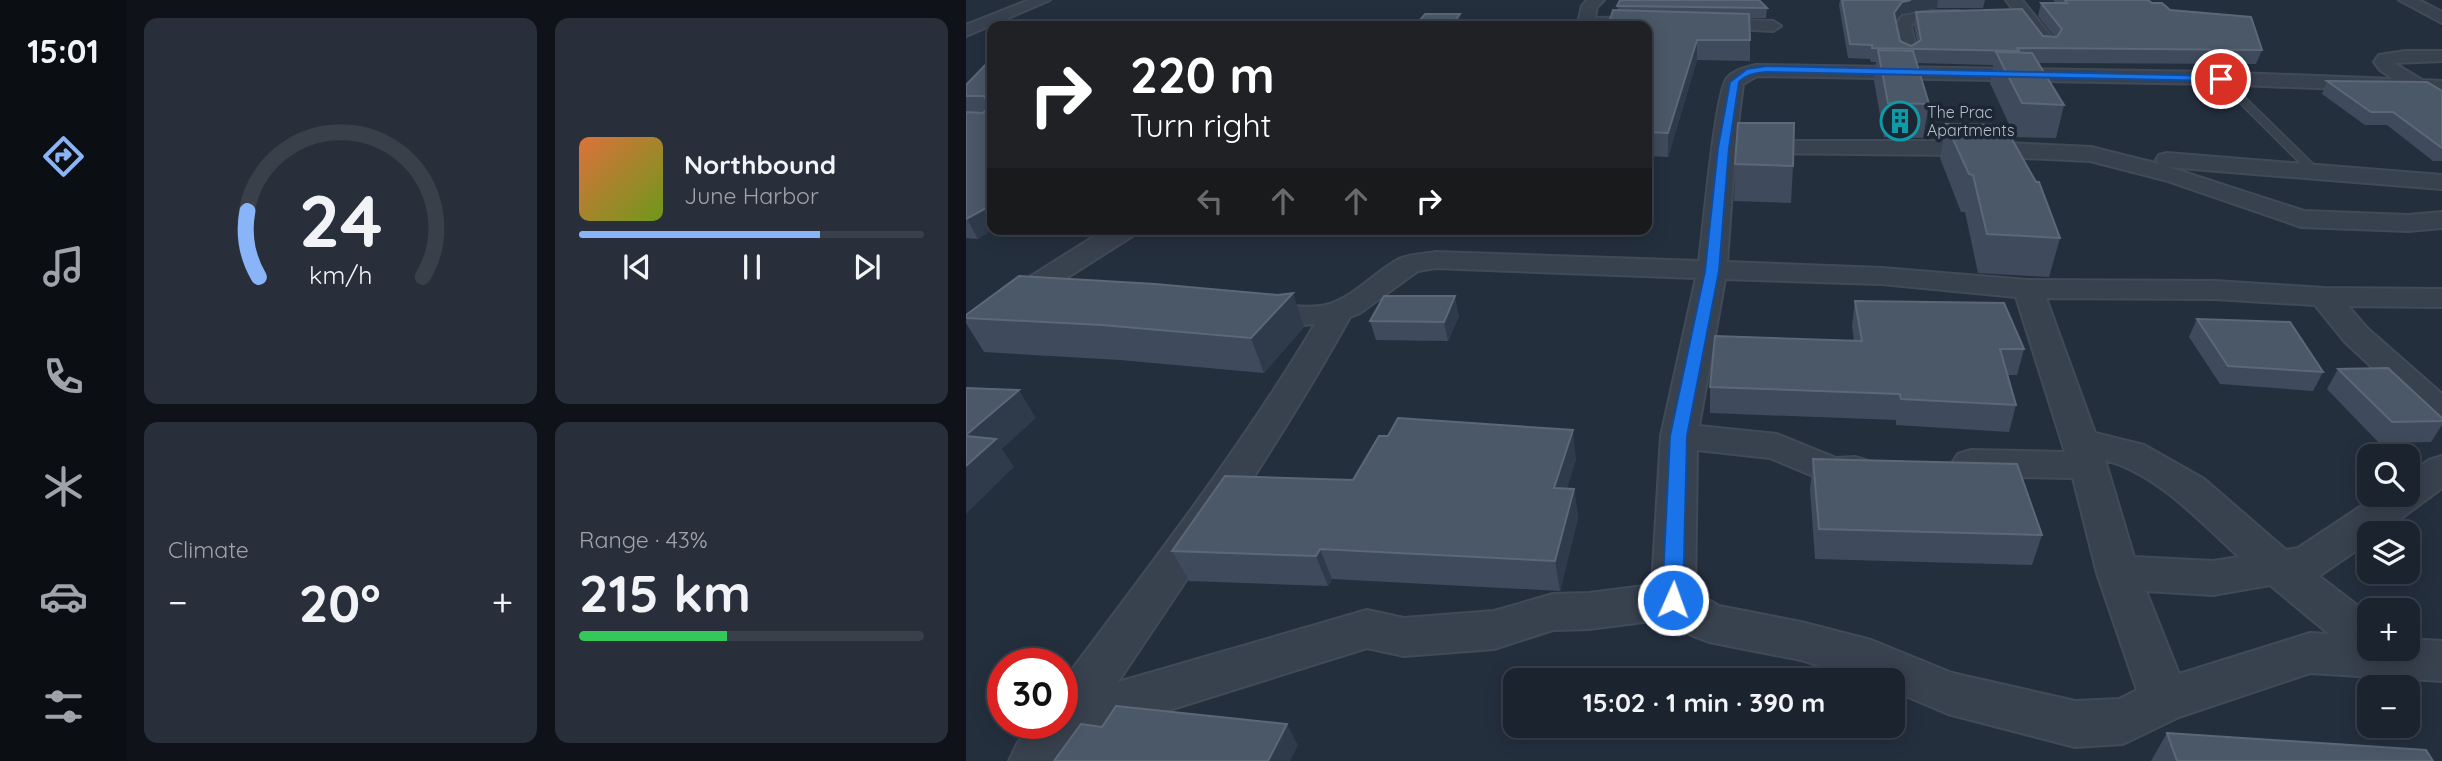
<!DOCTYPE html>
<meta charset="utf-8">
<style>
body{margin:0;font-family:Quicksand,sans-serif;background:#282f3a;color:#f1f3f6;height:100vh;display:flex;flex-direction:column;font-size:26px;white-space:nowrap}
*{box-sizing:border-box;margin:0}
p{font-size:23px;color:#a0a4aa}
.icon{flex:none;width:38px;height:38px;fill:none;stroke:currentColor;stroke-width:2;stroke-linecap:round;stroke-linejoin:round}
.map{position:relative;flex:1;overflow:hidden}
.drawer{display:flex;flex-direction:column;gap:18px;padding:18px;background:#0f1319;width:840px}
.drawer>*{flex:none}
.hud{position:absolute;left:21px;top:21px;width:665px;height:214px;border-radius:14px;box-shadow:0 4px 18px #0003,0 0 0 2px #39404a;background:#202124;color:#fff;overflow:hidden}
.tools{position:absolute;left:1391px;top:444px;display:grid;gap:14px}
.tools a{display:grid;place-items:center;width:63px;height:63px;border-radius:14px;background:#1b232e;box-shadow:0 4px 18px #0003,0 0 0 2px #39404a;font-size:35px}
.speed{position:absolute;left:21px;top:648px;display:flex;gap:14px;font-size:35px;font-weight:700;text-align:center}
.speed>*{display:grid;place-content:center;width:91px;height:91px;border-radius:50%;background:#1b232e;box-shadow:0 4px 18px #0003,0 0 0 2px #39404a;line-height:1}
.speed .limit{border:10px solid #d22;background:#fff;color:#111}
.pin{position:absolute;display:grid;place-items:center;width:60px;height:60px;color:#fff;margin:-30px;border:4px solid #fff;border-radius:50%;box-shadow:0 2px 7px #0007}
.me{position:absolute;width:77px;margin:-38px;rotate:2deg;stroke-linejoin:round;filter:drop-shadow(0 0 5px #0008)}
.turn{display:flex;align-items:center;gap:24px;height:147px;padding:0 28px;font-size:32px}
.turn .icon{width:91px;height:91px;stroke-width:2.5}
.turn b{display:block;font-size:49px;line-height:60px}
.lanes{display:flex;align-items:center;height:66px;padding:0 28px;background:#0003;justify-content:center;gap:35px;direction:ltr}
.lanes .off{opacity:.35}
.big{font-size:52px;font-weight:800;line-height:1.1}
.drawer .tile{flex:1;display:flex;flex-direction:column;justify-content:center;gap:10px;min-width:0;padding:0 24px;border-radius:14px;background:#282f3a}
.drawer .dial{align-items:center;gap:0}
.dial svg{height:182px;overflow:visible;fill:none;stroke:#39404a;stroke-width:7;stroke-linecap:round;text-anchor:middle}
.dial text{fill:#f1f3f6;stroke:none}
.song{display:flex;align-items:center;gap:21px}
.cover{width:84px;height:84px;border-radius:10px;background:linear-gradient(135deg,hsl(20 70% 55%),hsl(80 70% 35%))}
.played{height:7px;border-radius:4px;background:linear-gradient(90deg,#8ab4f8 70%,#39404a 70%)}
.keys{display:flex;justify-content:space-around;direction:ltr}
.heat{display:flex;justify-content:space-between;align-items:center;font-size:38px;direction:ltr}
.charge{height:10px;border-radius:5px;background:linear-gradient(90deg,#34c759 43%,#39404a 0)}
.drawer .tiles{flex:1;display:grid;gap:18px;grid-template-columns:repeat(2,1fr)}
.trip{position:absolute;left:537px;top:668px;width:402px;height:70px;border-radius:14px;background:#1b232e;box-shadow:0 4px 18px #0003,0 0 0 2px #39404a;font-weight:800;line-height:70px;text-align:center}
main{display:flex;flex:1;min-height:0}
.dock{display:flex;flex-direction:column;width:126px;justify-content:space-around;align-items:center;background:#0b0e12;color:#a0a4aa}
.dock .icon{width:49px;height:49px}
.dock .current{color:#8ab4f8}
.dock b{font-size:32px;color:#f1f3f6}
.map>svg:first-child{display:block}
</style>
<main>
<nav class="dock">
<b>15:01</b>
<svg class="icon current" aria-label="directions" viewBox="0 0 24 24"><path d="M12 3l9 9-9 9-9-9zM9 14v-3h6M13 9l2 2-2 2"/></svg>
<svg class="icon" aria-label="music" viewBox="0 0 24 24"><path d="M9 18V5l10-2v13"/><circle cx="6" cy="18" r="3"/><circle cx="16" cy="16" r="3"/></svg>
<svg class="icon" aria-label="phone" viewBox="0 0 24 24"><path d="M5 4h4l2 5-3 2q2 4 5 5l2-3 5 2v4C11 20 4 13 5 4z"/></svg>
<svg class="icon" aria-label="climate" viewBox="0 0 24 24"><path d="M12 3v18M4 7l16 10M4 17L20 7"/></svg>
<svg class="icon" aria-label="car" viewBox="0 0 24 24"><path d="M5 17H2v-5l4-1 3-4h7l3 4 3 1v5h-3M9 17h6M6 11h13"/><circle cx="7" cy="17" r="2"/><circle cx="17" cy="17" r="2"/></svg>
<svg class="icon" aria-label="filters" viewBox="0 0 24 24"><path d="M4 7h16M4 17h16"/><circle cx="9" cy="7" r="2"/><circle cx="15" cy="17" r="2"/></svg>
</nav>
<section class="drawer">
<div class="tiles">
<div class="tile dial"><svg viewBox="0 0 100 80">
<path d="M14 69A42 42 0 1 1 86 69"/>
<path d="M14 69A42 42 0 0 1 9 40" stroke="#8ab4f8"/>
<text x="50" y="56" font-size="32" font-weight="700">24</text>
<text x="50" y="72" font-size="11">km/h</text>
</svg></div>
<div class="tile">
<div class="song"><i class="cover"></i><div><b>Northbound</b><p>June Harbor</p></div></div>
<div class="played"></div>
<div class="keys"><svg class="icon" aria-label="previous" viewBox="0 0 24 24"><path d="M18 5L8 12l10 7zM5 5v14"/></svg><svg class="icon" aria-label="pause" viewBox="0 0 24 24"><path d="M8 5v14M16 5v14"/></svg><svg class="icon" aria-label="next" viewBox="0 0 24 24"><path d="M6 5l10 7-10 7zM19 5v14"/></svg></div>
</div>
<div class="tile"><p>Climate</p>
<div class="heat"><a>−</a><b class="big">20°</b><a>+</a></div>
</div>
<div class="tile"><p>Range · 43%</p><b class="big">215 km</b><div class="charge"></div></div>
</div>
</section>
<div class="map">
<svg width="1476" height="761" viewBox="0 0 1476 761">
<rect width="100%" height="100%" fill="#242f3e"/>
<g fill="none" stroke-linecap="round" stroke-linejoin="round">
<defs>
<g id="lane">
<path d="M620,21L623,25L602,26L603,24Z"/>
<path d="M1252,77H1258L1353,170V174H1345L1252,81Z"/>
</g>
<g id="street">
<path d="M63,0H84L0,36V25Z"/>
<path d="M621,0H638L631,7L629,18L687,17L695,22L687,27L614,26L612,23L616,6Z"/>
<path d="M1040,0H1056L1091,44L1088,48H1076Z"/>
<path d="M1433,0H1453L1476,12V23Z"/>
<path d="M963,11H993L1001,16L993,21L947,23L945,26L951,53L948,57H936L929,26L936,16Z"/>
<path d="M737,19L807,21L815,26L807,31L731,27L729,24Z"/>
<path d="M1439,51H1476V61L1428,63L1456,80L1476,81V93L1248,84L791,76L777,84L769,148L761,262L916,268L1062,280L1249,281L1358,288L1476,289V307L1382,306L1401,328L1476,394V424L1464,421L1379,342L1349,305L1249,299L1080,298L1129,433L1178,445L1238,479L1320,550L1332,548L1412,495H1442V475L1463,460L1476,456V488L1414,534H1404V541L1353,576L1404,615V649H1442V639L1476,641V681L1344,673L1213,717L1157,744L1109,747L982,714L928,691V681H903L835,660L743,642L727,636L701,619L623,629L587,630L528,649L438,656L401,648L114,738L99,761H43L51,744L66,723H96V683C184,565 274,450 349,324L324,326L280,319L276,313L280,307C306,300 334,311 360,305C388,298 408,272 433,259C444,254 458,254 470,252L733,261C737,234 749,93 761,78C768,70 780,67 790,65L1248,72L1428,79L1414,70L1408,62L1413,55ZM470,268L730,278L695,436L686,585L623,593L587,594L528,611L438,618L401,610L152,682C232,562 314,443 384,317L394,313L452,271ZM759,279L916,284L1050,297L1099,452L1005,450L992,454L986,463L992,472L1005,476L1107,478L1131,573L1171,690L1153,699L1109,701L986,673L905,640L835,622L753,606L729,592L731,450L804,458L866,484L902,479L908,470L902,461L889,457L870,458L811,434L733,426ZM1139,460C1190,473 1235,522 1273,557L1247,561L1168,557ZM1304,585L1363,634L1344,633L1213,674L1180,591L1247,595Z"/>
<path d="M782,141H996L1125,147L1193,164L1190,160L1193,155L1201,153L1476,175V189L1202,167L1338,211L1442,215L1476,212V228L1442,231L1335,227L1202,181L1124,161L996,155L774,153L771,148L774,143Z"/>
<path d="M140,229H172L168,235L55,307L45,310L35,307L30,301L35,295Z"/>
</g>
</defs>
<use href="#lane" stroke="#414a57" stroke-width="3"/>
<use href="#street" stroke="#414a57" stroke-width="4"/>
<use href="#lane" fill="#38414e" fill-rule="evenodd"/>
<use href="#street" fill="#38414e" fill-rule="evenodd"/>
</g>
<g fill="#3f4b5c">
<path d="M874,0H1019L1017,8H971L934,14L930,21L934,41L945,46L951,42L948,26L950,12L1077,36H1088L1072,16L1075,3H1090L1087,0H1182L1186,3L1204,10L1296,50L1290,64L1073,63L1098,105L1090,138L1049,137L1024,83L1027,65L950,63L963,104L957,138L918,137L908,81L910,62H905L904,59L882,58L873,5Z"/>
<path d="M651,6L801,8L800,18H783L784,40V61L731,60L702,157L681,156V26L652,10Z"/>
<path d="M26,58V229L12,239L0,238V85Z"/>
<path d="M1361,81L1476,91V161H1467L1421,125H1399L1356,94Z"/>
<path d="M980,124L1094,238L1083,277L1012,273L999,212H995L974,158Z"/>
<path d="M769,164L827,166L825,203L768,201Z"/>
<path d="M312,295L338,327L298,373L154,360L18,352L0,323V315Z"/>
<path d="M889,301L1058,349L1051,375H1042L1050,405L1043,432L930,425V420L744,413V387L888,341L886,326Z"/>
<path d="M493,316L482,341L410,340L404,321Z"/>
<path d="M1231,319L1357,372L1347,391L1254,384L1223,337Z"/>
<path d="M1372,369L1476,418V425L1465,442L1413,443L1361,389Z"/>
<path d="M610,459L601,488L608,489L612,518L594,591L366,579L362,586L223,581L206,551L387,480Z"/>
<path d="M847,459L1076,535L1066,565L849,559L844,489Z"/>
<path d="M1201,733L1467,761H1185Z"/>
</g>
<g fill="#2f3b4b">
<path d="M945,0H972L971,8L934,14L926,26L928,13L936,2Z"/>
<path d="M494,14L496,26H485Z"/>
<path d="M731,40V60L702,157V133Z"/>
<path d="M26,93V111L20,100Z"/>
<path d="M26,205V229H28L12,239L1,219Z"/>
<path d="M327,293L338,327L298,373L285,338Z"/>
<path d="M489,296L493,316L482,341L478,322Z"/>
<path d="M53,390L70,418L36,449L48,467L0,514V435Z"/>
<path d="M607,430L610,459L592,518L588,488Z"/>
<path d="M608,489L612,518L594,591L589,561Z"/>
<path d="M354,549L366,579L362,586L350,556Z"/>
<path d="M321,724L332,745L324,761H302Z"/>
</g>
<g fill="#4b5868" stroke="#5c6777" stroke-width="2">
<path d="M654,0H793L801,8L651,6Z"/>
<path d="M876,0H945L936,2L928,13L934,41L945,46L955,40L950,12L1056,9L1077,36L1091,37L1096,29L1075,3H1101L1099,0H1182L1186,3H1196L1204,10L1285,17L1296,50L1051,48L1053,51L906,48V45L884,44Z"/>
<path d="M647,10L783,14L784,40H731L702,133L681,132V26H642Z"/>
<path d="M459,14H494L485,26H449Z"/>
<path d="M912,50L947,51L963,104L922,103Z"/>
<path d="M1030,52L1066,53L1098,105L1056,103Z"/>
<path d="M26,58V93L20,100L18,96H0V85Z"/>
<path d="M1361,81L1461,82L1476,91V148L1427,112H1405Z"/>
<path d="M20,110H26V205L0,219V112L17,113Z"/>
<path d="M772,123H828L827,166L769,164Z"/>
<path d="M980,124L1038,125L1070,182H1073L1094,238L1021,234L1007,175L1003,174Z"/>
<path d="M53,276L189,284L312,295L327,293L285,338L136,325L0,318V315Z"/>
<path d="M418,296H489L478,322L404,321Z"/>
<path d="M889,301L1038,303L1058,349H1034L1050,405L935,399L934,394L744,387L749,336L896,341Z"/>
<path d="M1231,319L1324,322L1357,372L1262,366Z"/>
<path d="M1422,368L1476,418V421L1426,422L1372,369Z"/>
<path d="M0,388L53,390L0,435Z"/>
<path d="M432,418L607,430L588,488L608,489L589,561L354,549L350,556L206,551L259,476L387,480L413,436H422Z"/>
<path d="M0,436L30,439L0,466Z"/>
<path d="M847,459L1051,464L1076,535L853,529Z"/>
<path d="M150,706L321,724L302,761H88L115,724L136,727Z"/>
<path d="M1201,733L1460,750L1467,761H1211Z"/>
</g>
<path fill="#1a73e8" stroke="#114b97" stroke-width="2" d="M801,66L1255,76L1260,79L1255,81L801,72C790,73 781,74 773,82L763,148L753,271L721,436L717,600L714,606L707,608L699,606L696,600L704,436L739,271L752,148L764,82L781,69Z"/>
<defs>
<symbol id="building-ring" viewBox="-11 -11 22 22"><circle r="9.5" fill="#1d2633" stroke="#0f9aa8" stroke-width="1.5"/><path d="M-4-6H4V6H1V3H-1V6H-4ZM-2.5-4.3h1.7v1.8h-1.7ZM.8-4.3h1.7v1.8H.8ZM-2.5-1h1.7V.8h-1.7ZM.8-1h1.7V.8H.8Z" fill="#0f9aa8"/></symbol>
</defs>
<g fill-rule="evenodd">
<use href="#building-ring" x="912" y="99" width="44" height="44"/>
</g>
<g text-anchor="middle" stroke-width="7" stroke-linejoin="round" paint-order="stroke">
<g font-size="16" fill="#b4bcc9" stroke="#1d2633" text-anchor="start">
<text x="961" y="118">The Prac<tspan x="961" dy="18">Apartments</tspan></text>
</g>
</g>
</svg>
<div class="tools">
<a><svg class="icon" aria-label="search" viewBox="0 0 24 24"><circle cx="10" cy="10" r="6"/><path d="M15 15l6 6"/></svg></a>
<a><svg class="icon" aria-label="layers" viewBox="0 0 24 24"><path d="M12 4l9 5-9 5-9-5zM3 14l9 5 9-5"/></svg></a>
<a>+</a>
<a>−</a>
</div>
<div class="speed"><div class="limit">30</div></div>
<div class="pin" style="left:1255px;top:79px;background:#d93025"><svg class="icon" aria-label="arrive" viewBox="0 0 24 24"><path d="M6 21V4h12l-3 4 3 4H6"/></svg></div>
<svg class="me" style="left:707px;top:600px" viewBox="-20 -20 40 40"><circle r="17" fill="#1a73e8" stroke="#fff" stroke-width="3"/><path d="M0-11L8 9 0 5-8 9z" fill="#fff"/></svg>
<div class="trip">15:02 · 1 min · 390 m</div>
<div class="hud">
<div class="turn"><svg class="icon" aria-label="right" viewBox="0 0 24 24"><path d="M7 20v-9h11M14 6l5 5-5 5"/></svg><div><b>220 m</b>Turn right</div></div>
<div class="lanes"><svg class="icon off" aria-label="left" viewBox="0 0 24 24"><path d="M17 20v-9H6M10 6l-5 5 5 5"/></svg><svg class="icon off" aria-label="ahead" viewBox="0 0 24 24"><path d="M12 20V5M6 11l6-6 6 6"/></svg><svg class="icon off" aria-label="ahead" viewBox="0 0 24 24"><path d="M12 20V5M6 11l6-6 6 6"/></svg><svg class="icon" aria-label="right" viewBox="0 0 24 24"><path d="M7 20v-9h11M14 6l5 5-5 5"/></svg></div>
</div>
</div>
</main>
